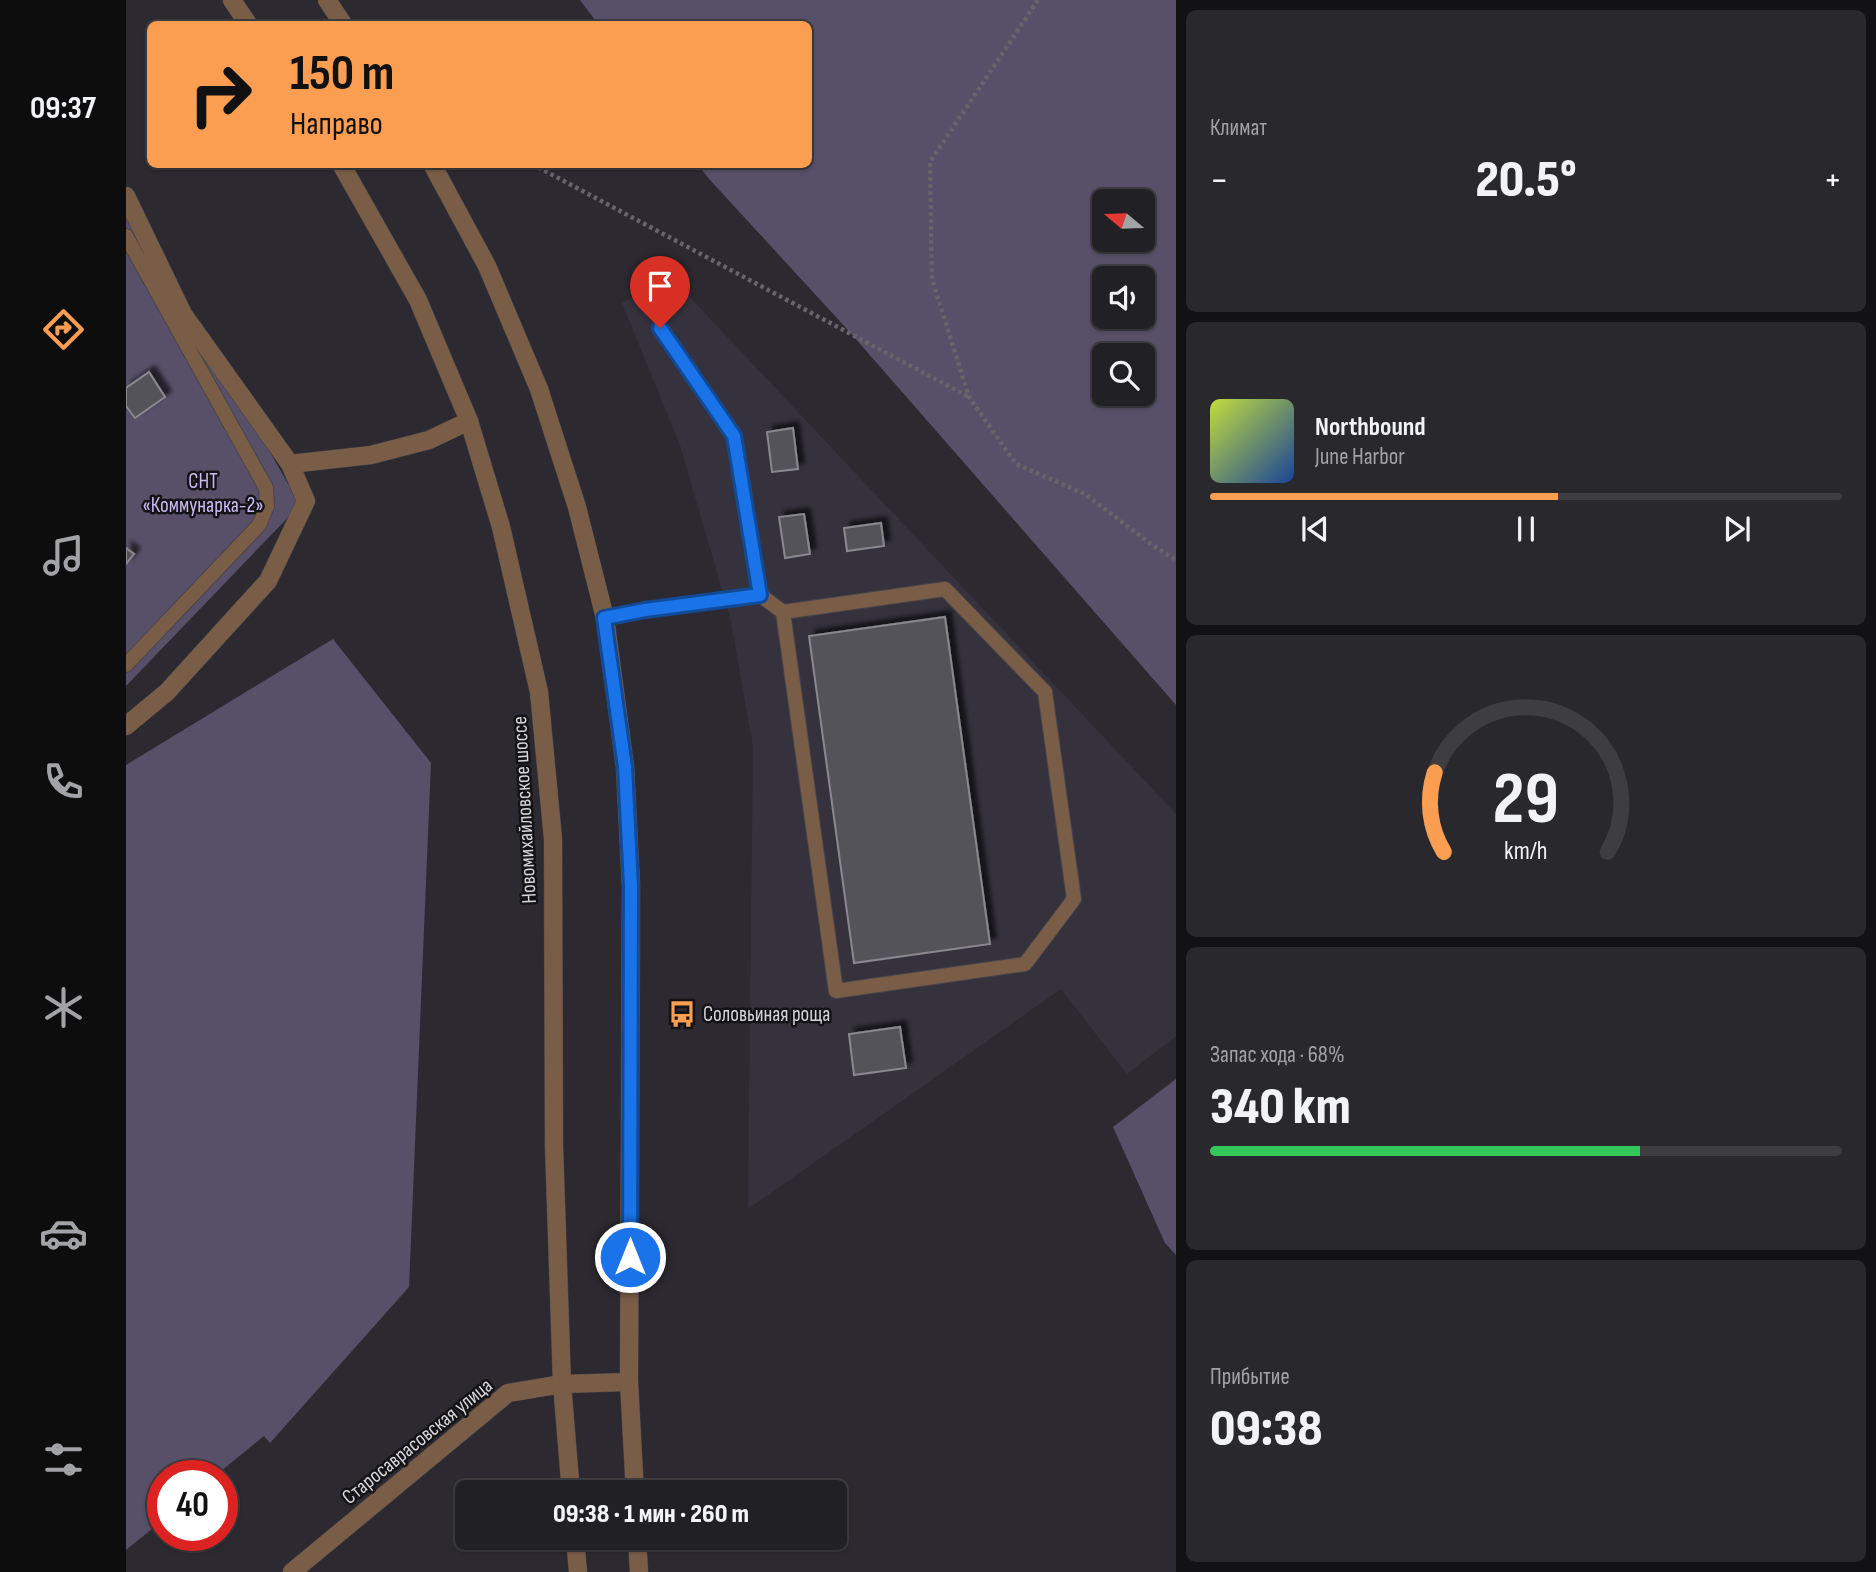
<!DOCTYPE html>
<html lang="ru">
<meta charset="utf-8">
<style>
body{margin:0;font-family:"Sofia Sans Condensed",sans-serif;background:#29282c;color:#f1f3f6;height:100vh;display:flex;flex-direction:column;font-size:26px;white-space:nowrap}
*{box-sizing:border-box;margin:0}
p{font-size:23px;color:#a2a3a6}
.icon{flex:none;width:38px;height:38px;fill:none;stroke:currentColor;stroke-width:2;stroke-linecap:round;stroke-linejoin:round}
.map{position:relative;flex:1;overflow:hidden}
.drawer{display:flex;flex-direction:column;gap:10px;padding:10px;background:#121214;width:700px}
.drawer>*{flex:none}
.top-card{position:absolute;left:21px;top:21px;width:665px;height:147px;border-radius:10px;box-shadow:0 2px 5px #0004,0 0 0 2px #3e3e41;background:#fb9e51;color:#111;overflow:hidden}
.needle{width:46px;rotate:289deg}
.buttons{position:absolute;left:966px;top:189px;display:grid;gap:14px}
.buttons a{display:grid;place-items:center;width:63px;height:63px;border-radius:10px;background:#212024;box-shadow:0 2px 5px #0004,0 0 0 2px #3e3e41;font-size:35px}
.speed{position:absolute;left:21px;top:1460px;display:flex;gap:14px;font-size:35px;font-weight:700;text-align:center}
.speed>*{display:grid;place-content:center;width:91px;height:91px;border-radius:50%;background:#212024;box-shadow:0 2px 5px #0004,0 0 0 2px #3e3e41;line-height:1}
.speed .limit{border:10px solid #d22;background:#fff;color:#111}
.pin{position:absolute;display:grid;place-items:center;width:60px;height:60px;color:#fff;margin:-72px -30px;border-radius:50% 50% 50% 0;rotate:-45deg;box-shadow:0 0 7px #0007}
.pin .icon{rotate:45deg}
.me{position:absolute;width:77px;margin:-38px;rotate:0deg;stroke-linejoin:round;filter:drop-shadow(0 0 5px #0008)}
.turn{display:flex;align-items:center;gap:24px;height:147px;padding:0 28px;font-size:32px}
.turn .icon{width:91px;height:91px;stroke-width:2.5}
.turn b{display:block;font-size:49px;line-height:60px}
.big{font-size:52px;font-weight:800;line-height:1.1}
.drawer .tile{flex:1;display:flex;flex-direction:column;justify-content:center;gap:10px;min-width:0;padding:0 24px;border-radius:10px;background:#29282c}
.drawer .dial{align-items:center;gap:0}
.dial svg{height:182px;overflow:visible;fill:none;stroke:#3e3e41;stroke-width:7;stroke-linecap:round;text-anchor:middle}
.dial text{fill:#f1f3f6;stroke:none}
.song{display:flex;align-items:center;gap:21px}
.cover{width:84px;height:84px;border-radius:10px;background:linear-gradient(135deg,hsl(70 70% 55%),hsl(220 70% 35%))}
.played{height:7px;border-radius:4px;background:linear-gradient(90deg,#fb9e51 55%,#3e3e41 55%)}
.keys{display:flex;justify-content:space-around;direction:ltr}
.heat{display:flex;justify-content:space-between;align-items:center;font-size:38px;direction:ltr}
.charge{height:10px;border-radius:5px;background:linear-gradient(90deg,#34c759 68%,#3e3e41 0)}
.trip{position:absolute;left:329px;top:1480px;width:392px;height:70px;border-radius:10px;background:#212024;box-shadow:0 2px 5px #0004,0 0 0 2px #3e3e41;font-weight:800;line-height:70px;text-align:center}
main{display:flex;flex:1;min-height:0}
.menu{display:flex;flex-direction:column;width:126px;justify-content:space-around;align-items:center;background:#0d0d0e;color:#a2a3a6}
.menu .icon{width:49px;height:49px}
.menu .selected{color:#fb9e51}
.menu b{font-size:32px;color:#f1f3f6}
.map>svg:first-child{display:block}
</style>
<main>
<nav class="menu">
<b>09:37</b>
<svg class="icon selected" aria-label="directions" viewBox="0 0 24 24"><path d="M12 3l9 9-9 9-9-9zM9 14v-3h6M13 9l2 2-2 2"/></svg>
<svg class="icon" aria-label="music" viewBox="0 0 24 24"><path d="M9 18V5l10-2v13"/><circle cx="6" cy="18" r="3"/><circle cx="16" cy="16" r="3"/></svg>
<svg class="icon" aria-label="phone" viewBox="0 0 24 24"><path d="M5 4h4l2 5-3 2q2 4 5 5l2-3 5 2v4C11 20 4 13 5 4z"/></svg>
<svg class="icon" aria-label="climate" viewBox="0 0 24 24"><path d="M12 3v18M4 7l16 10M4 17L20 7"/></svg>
<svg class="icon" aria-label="car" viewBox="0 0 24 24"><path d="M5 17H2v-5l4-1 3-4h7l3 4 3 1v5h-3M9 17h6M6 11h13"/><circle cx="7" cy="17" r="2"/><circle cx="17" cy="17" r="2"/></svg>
<svg class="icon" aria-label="filters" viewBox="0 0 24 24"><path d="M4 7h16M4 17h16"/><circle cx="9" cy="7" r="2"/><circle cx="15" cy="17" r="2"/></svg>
</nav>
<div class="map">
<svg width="1050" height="1572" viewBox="0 0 1050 1572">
<defs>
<filter id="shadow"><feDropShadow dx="6" dy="-6" stdDeviation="2" flood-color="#0009"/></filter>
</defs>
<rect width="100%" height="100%" fill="#2c2a30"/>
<path fill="#35323e" d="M544,276L1050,814V1036L1001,1074L935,989L622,1209L627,746L604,617L554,445L496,303Z"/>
<g fill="#575068" fill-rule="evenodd">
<path d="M454,0H1050V705L721,329L584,180L572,165L682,164V24H472ZM978,201H1017V240H978ZM978,278H1017V317H978ZM978,355H1017V394H978Z"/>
<path d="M0,198L174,505L0,686Z"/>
<path d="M207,639L305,763L283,1287L144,1443L138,1436L90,1475H37V1520L0,1550V765Z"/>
<path d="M1050,1079V1255L1039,1243L987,1127Z"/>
</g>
<g fill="#55535a" stroke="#8a888f" stroke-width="2" filter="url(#shadow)">
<path d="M23,372L39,397L9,418L0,406V388Z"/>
<path d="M667,428L672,469L646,472L641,432Z"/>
<path d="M678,514L684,554L659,558L653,517Z"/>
<path d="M755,523L758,546L721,551L718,528Z"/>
<path d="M0,548L8,554L0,564Z"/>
<path d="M819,617L864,944L728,963L683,636Z"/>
<path d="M774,1027L780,1068L728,1075L723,1034Z"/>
</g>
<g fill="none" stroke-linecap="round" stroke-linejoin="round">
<defs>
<g id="service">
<path d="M0,236L140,488L141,506L133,525L0,665"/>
<path d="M534,328L608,436L634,595"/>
<path d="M819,589L919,692L948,899L899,964L710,991L657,612Z"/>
<path d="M479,618L519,610L634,595L657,612"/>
</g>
<g id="minor">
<path d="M0,196L57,314L164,464L180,501L142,581L41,692L0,726"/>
<path d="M164,464L245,455L303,440L343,421"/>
<path d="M166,1572L382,1393L436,1384L503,1382"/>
</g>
<g id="tertiary">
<path d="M106,0L122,24"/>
<path d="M201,0L217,24"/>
<path d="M215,164L292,300L343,421L375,527L413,692L427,839L428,1146L436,1384L445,1493"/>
<path d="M306,164L361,266L413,389L451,507L479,618L499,767L505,886L503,1382L509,1493"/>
<path d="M449,1538L452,1572"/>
<path d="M511,1538L513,1572"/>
</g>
</defs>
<use href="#service" stroke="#47454b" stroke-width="16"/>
<use href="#minor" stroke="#47454b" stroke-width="19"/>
<use href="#tertiary" stroke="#47454b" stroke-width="19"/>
<g stroke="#67656b" stroke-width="4.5" stroke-dasharray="3.5 3.5" stroke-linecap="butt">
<path d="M912,0L804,162L806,279L843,397L890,464L959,494L1029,547L1050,560"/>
<path d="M406,164L843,397"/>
</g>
<use href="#service" stroke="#7a5d47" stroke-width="14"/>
<use href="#minor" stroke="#7a5d47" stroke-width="18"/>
<use href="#tertiary" stroke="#7a5d47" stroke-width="18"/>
</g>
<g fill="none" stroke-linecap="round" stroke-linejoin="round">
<defs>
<path id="route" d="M504,1257L505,886L499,767L478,618L519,610L634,595L608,436L534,328"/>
</defs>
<use href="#route" stroke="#114b97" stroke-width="18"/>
<use href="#route" stroke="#1a73e8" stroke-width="12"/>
</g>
<defs>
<symbol id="bus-bare" viewBox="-9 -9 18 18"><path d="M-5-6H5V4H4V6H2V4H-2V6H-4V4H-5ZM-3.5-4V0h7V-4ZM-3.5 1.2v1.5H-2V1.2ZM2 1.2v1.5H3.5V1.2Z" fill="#fb9e51" stroke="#141316" stroke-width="2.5" paint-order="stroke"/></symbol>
</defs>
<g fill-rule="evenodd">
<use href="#bus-bare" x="537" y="995" width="38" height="38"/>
</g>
<g text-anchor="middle" stroke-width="5" stroke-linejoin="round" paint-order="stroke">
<g font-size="21" fill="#cbbcf6" stroke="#141316">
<text x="77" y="488">СНТ<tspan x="77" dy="24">«Коммунарка-2»</tspan></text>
</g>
<g font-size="21" fill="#d6d5d9" stroke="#141316">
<text transform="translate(398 810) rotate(-93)" y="7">Новомихайловское шоссе</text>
<text transform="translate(291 1441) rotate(-39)" y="7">Старосаврасовская улица</text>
</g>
<g font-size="21" fill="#d6d5d9" stroke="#141316" text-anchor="start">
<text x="577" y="1021">Соловьиная роща</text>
</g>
</g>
</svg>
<div class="buttons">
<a><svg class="needle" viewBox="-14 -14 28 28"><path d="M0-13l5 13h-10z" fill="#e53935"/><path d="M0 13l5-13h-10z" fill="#a2a3a6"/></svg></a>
<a><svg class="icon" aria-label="sound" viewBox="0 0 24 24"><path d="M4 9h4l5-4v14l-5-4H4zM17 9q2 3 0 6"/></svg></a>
<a><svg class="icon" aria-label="search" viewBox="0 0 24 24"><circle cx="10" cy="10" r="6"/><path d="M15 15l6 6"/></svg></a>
</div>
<div class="speed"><div class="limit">40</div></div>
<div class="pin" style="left:534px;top:328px;background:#d93025"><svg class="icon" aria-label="arrive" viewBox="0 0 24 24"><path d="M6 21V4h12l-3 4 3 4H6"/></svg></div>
<svg class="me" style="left:504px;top:1257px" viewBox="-20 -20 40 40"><circle r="17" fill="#1a73e8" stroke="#fff" stroke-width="3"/><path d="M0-11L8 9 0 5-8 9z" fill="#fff"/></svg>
<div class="trip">09:38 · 1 мин · 260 m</div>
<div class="top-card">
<div class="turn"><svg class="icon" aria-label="right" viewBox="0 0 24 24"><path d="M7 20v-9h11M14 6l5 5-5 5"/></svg><div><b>150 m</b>Направо</div></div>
</div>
</div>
<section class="drawer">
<div class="tile"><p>Климат</p>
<div class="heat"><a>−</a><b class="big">20.5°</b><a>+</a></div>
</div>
<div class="tile">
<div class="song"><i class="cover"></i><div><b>Northbound</b><p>June Harbor</p></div></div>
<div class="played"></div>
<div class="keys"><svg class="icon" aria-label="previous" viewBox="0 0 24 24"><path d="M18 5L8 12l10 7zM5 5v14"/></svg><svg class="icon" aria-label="pause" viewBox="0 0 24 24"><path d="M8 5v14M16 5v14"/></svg><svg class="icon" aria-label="next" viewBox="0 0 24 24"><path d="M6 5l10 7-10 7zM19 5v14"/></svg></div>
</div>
<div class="tile dial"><svg viewBox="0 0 100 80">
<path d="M14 69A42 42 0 1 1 86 69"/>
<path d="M14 69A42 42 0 0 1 10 34" stroke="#fb9e51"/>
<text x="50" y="56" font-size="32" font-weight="700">29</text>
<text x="50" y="72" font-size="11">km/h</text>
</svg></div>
<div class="tile"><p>Запас хода · 68%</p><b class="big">340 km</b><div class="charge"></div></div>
<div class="tile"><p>Прибытие</p><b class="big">09:38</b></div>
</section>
</main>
